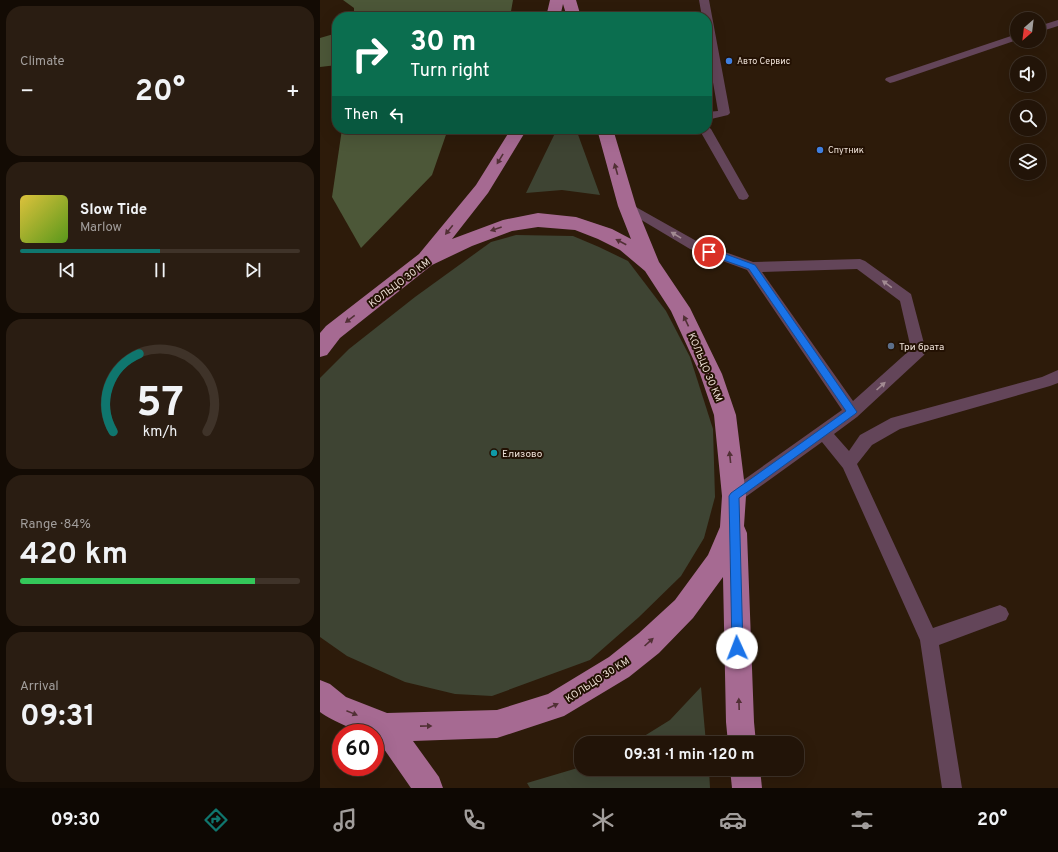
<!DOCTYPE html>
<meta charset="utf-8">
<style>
body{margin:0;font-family:Overpass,sans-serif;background:#2a1d12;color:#f1f3f6;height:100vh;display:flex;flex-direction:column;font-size:15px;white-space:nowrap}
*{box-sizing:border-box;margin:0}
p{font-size:13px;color:#a29e9c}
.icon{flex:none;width:22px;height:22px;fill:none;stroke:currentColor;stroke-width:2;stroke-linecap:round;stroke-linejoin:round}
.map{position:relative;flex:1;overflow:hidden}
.details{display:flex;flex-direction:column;gap:6px;padding:6px;background:#130b04;width:320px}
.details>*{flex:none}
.guide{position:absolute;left:12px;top:12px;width:380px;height:122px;border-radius:16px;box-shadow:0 4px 16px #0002,0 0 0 1px #3f3329;background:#0b6e4f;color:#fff;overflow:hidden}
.needle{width:26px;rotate:208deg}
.buttons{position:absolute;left:690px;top:12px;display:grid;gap:8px}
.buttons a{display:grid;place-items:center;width:36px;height:36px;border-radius:50%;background:#221408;box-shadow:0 4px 16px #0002,0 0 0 1px #3f3329;font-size:20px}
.speed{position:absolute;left:12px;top:724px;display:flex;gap:8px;font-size:20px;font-weight:700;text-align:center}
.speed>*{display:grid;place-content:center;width:52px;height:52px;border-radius:50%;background:#221408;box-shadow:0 4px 16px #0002,0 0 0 1px #3f3329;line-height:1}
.speed .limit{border:6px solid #d22;background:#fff;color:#111}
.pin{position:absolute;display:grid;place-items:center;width:34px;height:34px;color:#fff;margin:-17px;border:2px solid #fff;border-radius:50%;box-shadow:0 1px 4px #0007}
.me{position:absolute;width:44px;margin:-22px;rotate:358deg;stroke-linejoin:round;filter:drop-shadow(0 0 3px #0008)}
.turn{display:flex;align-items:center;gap:14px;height:84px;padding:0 12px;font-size:18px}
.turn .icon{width:52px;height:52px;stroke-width:2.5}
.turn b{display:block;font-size:28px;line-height:34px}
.then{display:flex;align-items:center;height:38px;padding:0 12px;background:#0003;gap:8px;font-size:15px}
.big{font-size:30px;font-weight:700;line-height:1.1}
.details .tile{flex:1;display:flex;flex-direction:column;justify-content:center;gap:6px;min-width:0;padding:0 14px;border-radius:16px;background:#2a1d12}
.details .dial{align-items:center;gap:0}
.dial svg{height:104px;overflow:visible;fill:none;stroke:#3f3329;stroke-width:7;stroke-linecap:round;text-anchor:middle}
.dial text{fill:#f1f3f6;stroke:none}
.song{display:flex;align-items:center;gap:12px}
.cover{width:48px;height:48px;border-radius:6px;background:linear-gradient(135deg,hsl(50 70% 55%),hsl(90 70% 35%))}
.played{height:4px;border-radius:2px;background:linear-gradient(90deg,#0f766e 50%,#3f3329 50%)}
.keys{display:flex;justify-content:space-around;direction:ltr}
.heat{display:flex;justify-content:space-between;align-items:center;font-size:22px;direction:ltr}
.charge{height:6px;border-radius:3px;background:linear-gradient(90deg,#34c759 84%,#3f3329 0)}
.trip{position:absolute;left:254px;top:736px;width:230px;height:40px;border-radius:16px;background:#221408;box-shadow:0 4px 16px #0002,0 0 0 1px #3f3329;font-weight:700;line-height:40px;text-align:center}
.tab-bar{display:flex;height:64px;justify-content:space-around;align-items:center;background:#0e0803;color:#a29e9c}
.tab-bar .icon{width:28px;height:28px}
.tab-bar .current{color:#0f766e}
.tab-bar b{font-size:18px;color:#f1f3f6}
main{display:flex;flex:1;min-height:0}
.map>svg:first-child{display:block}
</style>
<main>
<section class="details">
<div class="tile"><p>Climate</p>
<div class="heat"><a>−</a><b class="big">20°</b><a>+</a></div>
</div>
<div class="tile">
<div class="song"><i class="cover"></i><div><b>Slow Tide</b><p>Marlow</p></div></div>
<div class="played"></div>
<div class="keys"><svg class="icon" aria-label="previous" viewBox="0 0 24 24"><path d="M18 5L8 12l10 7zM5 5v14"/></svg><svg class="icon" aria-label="pause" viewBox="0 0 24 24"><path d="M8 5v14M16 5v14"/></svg><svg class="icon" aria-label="next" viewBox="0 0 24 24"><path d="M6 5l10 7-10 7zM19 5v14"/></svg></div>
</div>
<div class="tile dial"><svg viewBox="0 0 100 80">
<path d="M14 69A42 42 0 1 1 86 69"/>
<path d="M14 69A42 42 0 0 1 34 9" stroke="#0f766e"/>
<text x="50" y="56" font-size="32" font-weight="700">57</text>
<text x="50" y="72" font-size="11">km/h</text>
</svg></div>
<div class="tile"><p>Range · 84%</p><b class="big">420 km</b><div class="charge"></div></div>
<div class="tile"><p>Arrival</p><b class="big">09:31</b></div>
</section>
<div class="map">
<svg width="738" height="788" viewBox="0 0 738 788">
<rect width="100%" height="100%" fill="#2d1b0a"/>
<g fill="#3e4433">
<path d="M237,129H256L280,195L242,190L206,193Z"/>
<path d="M196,235L253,236L279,247L308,261L346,311L370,357L393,429L395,497L384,538L361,576L319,617L270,660L172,696L135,694L85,682L27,656L0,637V378L29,349L95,297L171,242Z"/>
<path d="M381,687L386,743H313L350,720Z"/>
<path d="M261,767V769H389L390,788H210L207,783Z"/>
</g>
<g fill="#4c5738">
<path d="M23,0H193L190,17H34V8Z"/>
<path d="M17,33V65L0,67V38Z"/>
<path d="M22,129H128L112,175L41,248L12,197Z"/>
</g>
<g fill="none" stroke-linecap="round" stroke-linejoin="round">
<g fill="#634559" fill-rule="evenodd">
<path d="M379,0H389L410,113L408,115L387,120V112L398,111L387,48V17H382Z"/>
<path d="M738,20V26L719,32V26Z"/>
<path d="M697,34V40L574,82L570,83L565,80L566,78Z"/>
<path d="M387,126L391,129L429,196L427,199L423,200L419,199L379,129H387Z"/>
<path d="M307,202L380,243L433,262L540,259L545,261L591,294L606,351L604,355L537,417L514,434L529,451L540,435L571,418L722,377L738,370V383L730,386L580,429L552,445L537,464L613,628L680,605L686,608L689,614L686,620L619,645L642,788H622L600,640L523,468L502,442L420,501L414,503L408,501L406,496L408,491L522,410L427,270L370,249L303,209L301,206L303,203ZM537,269L580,301L591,349L533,401L442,272Z"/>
</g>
<g fill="#a66a92" fill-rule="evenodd">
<path d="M230,0H256L261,17H247L243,4L240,17H226Z"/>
<path d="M191,129H207L168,193L132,239L183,220L218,213L256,217L292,229L311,239L298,206L277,129H293L316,206L339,262L370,308L402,374L416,415L426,496L424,526L427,533L434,722L436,743H408L406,722L403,577L373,618L339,653L309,677L244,716L177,738L93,741L119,777L123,788H91L55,736V733C39,733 12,721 0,712V680L10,684L26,697L67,713L177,710L228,694L289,657L319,633L355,600L388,555L400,527L402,496L394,415L380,374L351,311L325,271L300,250L278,239L255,230L218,227L192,231L152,246L112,265L20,338L7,355L0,357V333L6,326L99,254L156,185Z"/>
<path d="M410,769H440L442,788H412Z"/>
</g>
</g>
<defs><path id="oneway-solid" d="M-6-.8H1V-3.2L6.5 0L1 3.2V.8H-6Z"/></defs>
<g fill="#513035">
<use href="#oneway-solid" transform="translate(180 159) rotate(121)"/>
<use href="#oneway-solid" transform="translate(296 169) rotate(-106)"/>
<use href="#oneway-solid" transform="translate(176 229) rotate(161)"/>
<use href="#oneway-solid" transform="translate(129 230) rotate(129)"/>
<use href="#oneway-solid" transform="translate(301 242) rotate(-152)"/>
<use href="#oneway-solid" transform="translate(30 319) rotate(142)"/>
<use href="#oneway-solid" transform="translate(366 321) rotate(-115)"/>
<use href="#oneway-solid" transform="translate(410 457) rotate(-96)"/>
<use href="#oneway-solid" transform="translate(329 642) rotate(-42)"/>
<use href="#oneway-solid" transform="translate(419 704) rotate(-92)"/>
<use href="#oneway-solid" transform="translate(233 706) rotate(-24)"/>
<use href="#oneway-solid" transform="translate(32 713) rotate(22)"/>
<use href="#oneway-solid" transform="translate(106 726) rotate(-1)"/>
</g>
<g fill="#a28b92">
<use href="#oneway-solid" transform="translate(356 235) rotate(-149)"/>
<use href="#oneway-solid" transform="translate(567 284) rotate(-144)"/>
<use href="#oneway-solid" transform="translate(561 386) rotate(-42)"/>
</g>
<path fill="#1a73e8" stroke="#114b97" d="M386,249H392L435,265L537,412L535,414L419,498L423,648L421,651L417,653L413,651L412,648L409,496L411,493L526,411L429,269L386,254Z"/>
<g fill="#3f7fe0" stroke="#231103" stroke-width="1.5">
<circle cx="409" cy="61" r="4"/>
<circle cx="500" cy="150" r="4"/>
</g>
<circle fill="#5c6f8a" stroke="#231103" stroke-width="1.5" cx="571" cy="346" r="4"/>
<circle fill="#0f9aa8" stroke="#231103" stroke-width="1.5" cx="174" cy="453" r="4"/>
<g text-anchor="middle" stroke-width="4" stroke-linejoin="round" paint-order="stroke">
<g font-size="9" fill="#eee1d7" stroke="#231103" text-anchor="start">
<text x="417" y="64">Авто Сервис</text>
<text x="508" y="153">Спутник</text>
</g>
<g font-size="10" fill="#eee1d7" stroke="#231103">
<text transform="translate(79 282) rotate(-37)" y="4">КОЛЬЦО 30 КМ</text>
<text transform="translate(386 367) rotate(67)" y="4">КОЛЬЦО 30 КМ</text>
<text transform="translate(277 679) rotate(-33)" y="4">КОЛЬЦО 30 КМ</text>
</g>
<g font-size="10" fill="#eee1d7" stroke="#231103" text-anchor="start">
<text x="579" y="350">Три брата</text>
<text x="182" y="457">Елизово</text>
</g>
</g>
</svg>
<div class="buttons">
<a><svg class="needle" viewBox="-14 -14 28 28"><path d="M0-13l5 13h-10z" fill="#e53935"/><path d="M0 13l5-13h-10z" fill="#a29e9c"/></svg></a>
<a><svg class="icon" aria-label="sound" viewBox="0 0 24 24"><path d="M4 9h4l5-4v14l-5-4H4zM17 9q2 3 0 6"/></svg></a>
<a><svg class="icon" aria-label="search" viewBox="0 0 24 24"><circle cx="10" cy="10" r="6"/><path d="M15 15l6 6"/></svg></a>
<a><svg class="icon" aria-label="layers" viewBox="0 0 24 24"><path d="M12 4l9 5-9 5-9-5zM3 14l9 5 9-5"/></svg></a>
</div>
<div class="speed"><div class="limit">60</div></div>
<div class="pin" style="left:389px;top:252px;background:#d93025"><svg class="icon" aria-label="arrive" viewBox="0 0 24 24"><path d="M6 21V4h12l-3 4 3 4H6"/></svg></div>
<svg class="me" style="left:417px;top:648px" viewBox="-20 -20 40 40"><circle r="19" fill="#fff"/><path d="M0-13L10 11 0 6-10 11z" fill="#1a73e8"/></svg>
<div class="trip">09:31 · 1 min · 120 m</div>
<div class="guide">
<div class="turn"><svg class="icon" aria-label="right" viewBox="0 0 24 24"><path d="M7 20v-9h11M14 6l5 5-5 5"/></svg><div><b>30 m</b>Turn right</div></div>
<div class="then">Then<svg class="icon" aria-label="left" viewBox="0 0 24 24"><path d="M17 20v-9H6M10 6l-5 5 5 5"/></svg></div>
</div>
</div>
</main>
<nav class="tab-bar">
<b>09:30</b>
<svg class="icon current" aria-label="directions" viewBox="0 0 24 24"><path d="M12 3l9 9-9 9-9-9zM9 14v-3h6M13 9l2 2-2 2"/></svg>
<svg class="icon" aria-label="music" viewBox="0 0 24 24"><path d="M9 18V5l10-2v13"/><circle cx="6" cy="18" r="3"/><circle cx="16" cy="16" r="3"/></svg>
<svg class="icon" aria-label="phone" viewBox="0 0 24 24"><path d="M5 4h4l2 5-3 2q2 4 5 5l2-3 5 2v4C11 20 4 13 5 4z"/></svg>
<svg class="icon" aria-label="climate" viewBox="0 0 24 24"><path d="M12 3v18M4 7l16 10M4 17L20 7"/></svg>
<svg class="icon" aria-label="car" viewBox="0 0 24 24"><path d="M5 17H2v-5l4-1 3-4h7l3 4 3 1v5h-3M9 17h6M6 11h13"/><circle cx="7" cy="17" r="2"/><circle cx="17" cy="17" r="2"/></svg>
<svg class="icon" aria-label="filters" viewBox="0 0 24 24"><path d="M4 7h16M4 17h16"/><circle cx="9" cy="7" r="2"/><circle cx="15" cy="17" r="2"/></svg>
<b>20°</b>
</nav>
